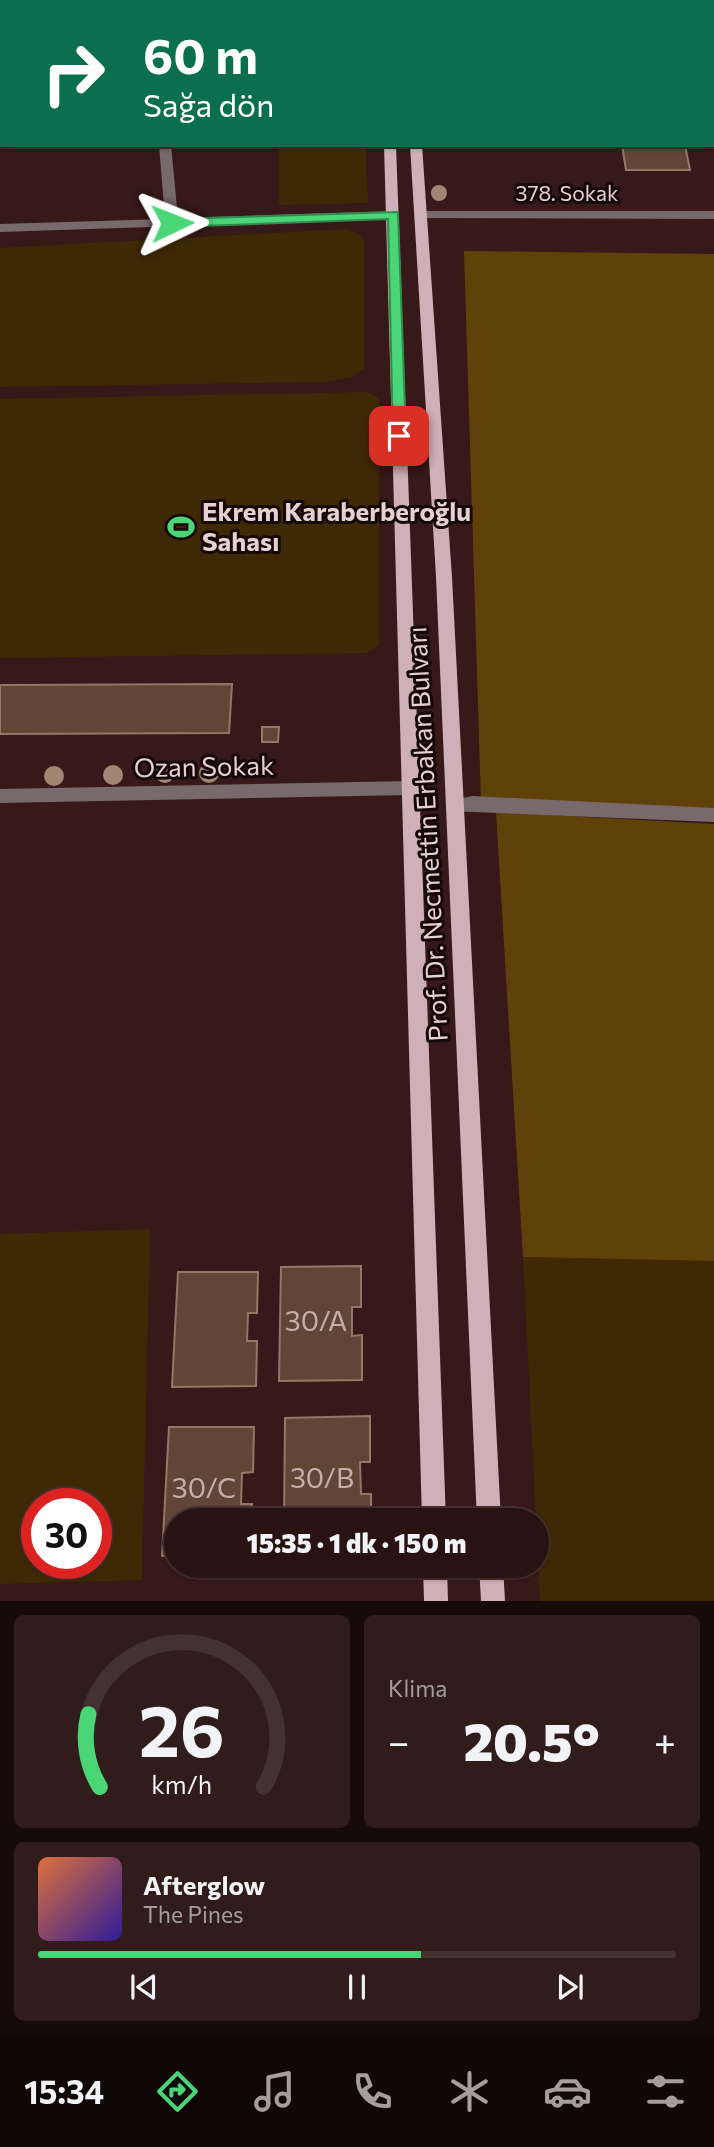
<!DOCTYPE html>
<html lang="tr">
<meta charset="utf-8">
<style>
body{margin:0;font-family:Commissioner,sans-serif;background:#301c1b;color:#f1f3f6;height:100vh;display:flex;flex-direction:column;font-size:26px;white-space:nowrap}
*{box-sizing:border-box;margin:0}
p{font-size:23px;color:#a59e9f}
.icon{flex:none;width:38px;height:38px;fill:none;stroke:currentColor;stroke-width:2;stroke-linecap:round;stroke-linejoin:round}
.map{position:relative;height:1601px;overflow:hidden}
.side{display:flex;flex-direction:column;gap:14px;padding:14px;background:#160a0a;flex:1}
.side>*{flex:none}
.top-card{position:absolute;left:0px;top:0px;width:714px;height:147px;box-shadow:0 2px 5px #0004,0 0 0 2px #443232;background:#0b6e4f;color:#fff;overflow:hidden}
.speed{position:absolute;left:21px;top:1488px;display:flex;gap:14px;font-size:35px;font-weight:700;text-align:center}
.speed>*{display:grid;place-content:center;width:91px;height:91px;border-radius:50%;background:#281312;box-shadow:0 2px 5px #0004,0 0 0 2px #443232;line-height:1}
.speed .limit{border:10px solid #d22;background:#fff;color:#111}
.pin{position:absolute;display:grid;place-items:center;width:60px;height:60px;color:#fff;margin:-30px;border-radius:14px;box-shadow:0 4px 10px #0006}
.me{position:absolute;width:77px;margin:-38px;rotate:88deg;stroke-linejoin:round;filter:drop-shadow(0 0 5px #0008)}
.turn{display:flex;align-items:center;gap:24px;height:147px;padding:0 28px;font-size:32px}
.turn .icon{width:91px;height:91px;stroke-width:2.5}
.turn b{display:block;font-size:49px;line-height:60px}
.big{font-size:52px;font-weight:800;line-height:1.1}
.side .tile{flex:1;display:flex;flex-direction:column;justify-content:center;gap:10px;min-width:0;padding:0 24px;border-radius:10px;background:#301c1b}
.side .dial{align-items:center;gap:0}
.dial svg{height:182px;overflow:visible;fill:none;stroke:#443232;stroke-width:7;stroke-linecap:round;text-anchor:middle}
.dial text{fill:#f1f3f6;stroke:none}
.song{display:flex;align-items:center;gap:21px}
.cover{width:84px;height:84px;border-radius:10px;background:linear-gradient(135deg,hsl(20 70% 55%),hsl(250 70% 35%))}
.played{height:7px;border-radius:4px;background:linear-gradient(90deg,#4ad677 60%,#443232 60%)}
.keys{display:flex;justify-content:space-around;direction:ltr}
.heat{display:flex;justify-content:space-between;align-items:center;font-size:38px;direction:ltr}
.side .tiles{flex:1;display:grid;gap:14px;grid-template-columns:1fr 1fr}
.tile:last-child{grid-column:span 2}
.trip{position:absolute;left:164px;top:1508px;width:385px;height:70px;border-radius:35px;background:#281312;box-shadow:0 2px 5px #0004,0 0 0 2px #443232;font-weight:800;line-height:70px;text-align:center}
.tabs{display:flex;height:112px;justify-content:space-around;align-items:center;background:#100807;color:#a59e9f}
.tabs .icon{width:49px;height:49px}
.tabs .on{color:#4ad677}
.tabs b{font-size:32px;color:#f1f3f6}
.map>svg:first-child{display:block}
</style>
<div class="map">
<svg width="714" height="1601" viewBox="0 0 714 1601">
<rect width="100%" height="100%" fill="#361918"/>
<g fill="#3f2904" fill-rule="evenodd">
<path d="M279,145H366L368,203L279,205Z"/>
<path d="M346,229L359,234L364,240V368L353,377L326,382L0,387V248Z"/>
<path d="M366,392L379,398V645L367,653L0,658V399Z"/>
<path d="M150,1229L142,1580L0,1584V1234ZM37,1503H96V1563H37Z"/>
<path d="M523,1257L714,1261V1601H540Z"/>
</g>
<g fill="#61410a">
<path d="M464,251L714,254V810L481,802Z"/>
<path d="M496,812L714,824V1261L523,1257Z"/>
</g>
<g fill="#614536" stroke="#967767" stroke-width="2">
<path d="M0,29H2L0,97Z"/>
<path d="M622,145H685L690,170H626Z"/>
<path d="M232,684L229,733L0,734V685Z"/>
<path d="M262,727H279L278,742H262Z"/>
<path d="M361,1266V1307H352V1336L362,1335V1380L279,1381L281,1267Z"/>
<path d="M178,1272H258L257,1313H248L247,1341H257L256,1386L172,1387Z"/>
<path d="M370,1416V1462H360L361,1494H371V1521H284L285,1418Z"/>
<path d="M169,1427H254L253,1472L242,1473L241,1504H252L251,1521H177V1555L162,1556Z"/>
</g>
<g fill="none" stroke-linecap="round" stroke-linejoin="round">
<g fill="#78696d" fill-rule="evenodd">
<rect x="146" y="0" width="12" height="2"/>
<path d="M707,0H714V6L712,2Z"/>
<rect x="0" y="15" width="2" height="6"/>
<rect x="0" y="108" width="2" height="8"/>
<path d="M159,145H171L178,218L393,211L399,215L393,219L0,232V224L165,219Z"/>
<path d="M420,211H714V219L415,218L414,215Z"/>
<path d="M409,781L415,783L418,788L415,793L409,795L0,803V789Z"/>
<path d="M472,796L714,808V822L449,811L446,806L449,801Z"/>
</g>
<g fill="#cfafb8" fill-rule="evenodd">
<rect x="376" y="0" width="12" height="2"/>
<rect x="402" y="0" width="12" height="2"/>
<path d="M384,145H396L446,1521H422Z"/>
<path d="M410,145H422L452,577L501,1521H477L436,577Z"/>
<path d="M423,1566H447L448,1601H424Z"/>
<path d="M479,1566H503L505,1601H481Z"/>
</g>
</g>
<g fill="#a18673">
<circle cx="439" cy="193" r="8"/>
<circle cx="165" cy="773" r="10"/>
<circle cx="209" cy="773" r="10"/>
<circle cx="113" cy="775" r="10"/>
<circle cx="54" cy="776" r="10"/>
</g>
<path fill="#4ad677" stroke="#308b4d" stroke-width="2" d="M398,212L406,436L399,441L393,436L388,219L172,227L166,223L172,219Z"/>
<defs>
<symbol id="stadium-bare" viewBox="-9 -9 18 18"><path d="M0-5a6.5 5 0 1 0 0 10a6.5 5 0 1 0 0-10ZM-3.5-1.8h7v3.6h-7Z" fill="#4ad677" stroke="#150808" stroke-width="2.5" paint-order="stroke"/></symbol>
</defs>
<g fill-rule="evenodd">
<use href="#stadium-bare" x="162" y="508" width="38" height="38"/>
</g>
<g text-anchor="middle" stroke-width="6" stroke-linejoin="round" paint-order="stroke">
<g font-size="21" fill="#e6d1cf" stroke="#150808">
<text x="567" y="201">378. Sokak</text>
</g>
<g font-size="26" font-weight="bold" fill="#e6d1cf" stroke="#150808" text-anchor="start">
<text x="202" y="521">Ekrem Karaberberoğlu<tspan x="202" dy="30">Sahası</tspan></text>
</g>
<g font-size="26" fill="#e6d1cf" stroke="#150808">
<text transform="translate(204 767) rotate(-1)" y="9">Ozan Sokak</text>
<text transform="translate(428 834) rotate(-93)" y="9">Prof. Dr. Necmettin Erbakan Bulvarı</text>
</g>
<g font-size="28" fill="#c5aea9">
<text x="316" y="1331">30/A</text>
<text x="322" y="1488">30/B</text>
<text x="204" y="1498">30/C</text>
</g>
</g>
</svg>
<div class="speed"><div class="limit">30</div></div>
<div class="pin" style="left:399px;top:436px;background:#d93025"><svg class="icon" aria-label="arrive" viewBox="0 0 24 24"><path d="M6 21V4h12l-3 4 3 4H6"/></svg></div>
<svg class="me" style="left:172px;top:223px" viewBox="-20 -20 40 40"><path d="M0-17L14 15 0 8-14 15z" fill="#4ad677" stroke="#fff" stroke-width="4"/></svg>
<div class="trip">15:35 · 1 dk · 150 m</div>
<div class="top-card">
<div class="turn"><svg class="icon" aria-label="right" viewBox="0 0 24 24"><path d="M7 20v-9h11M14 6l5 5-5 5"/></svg><div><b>60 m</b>Sağa dön</div></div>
</div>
</div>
<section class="side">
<div class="tiles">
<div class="tile dial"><svg viewBox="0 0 100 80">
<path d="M14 69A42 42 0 1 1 86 69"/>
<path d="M14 69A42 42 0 0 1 9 37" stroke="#4ad677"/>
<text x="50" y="56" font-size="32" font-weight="700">26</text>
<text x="50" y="72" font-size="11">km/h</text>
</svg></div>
<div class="tile"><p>Klima</p>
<div class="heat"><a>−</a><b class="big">20.5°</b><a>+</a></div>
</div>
<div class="tile">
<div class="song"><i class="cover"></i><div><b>Afterglow</b><p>The Pines</p></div></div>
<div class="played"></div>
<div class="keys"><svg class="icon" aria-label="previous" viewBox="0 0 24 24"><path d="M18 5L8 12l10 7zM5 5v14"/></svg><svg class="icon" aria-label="pause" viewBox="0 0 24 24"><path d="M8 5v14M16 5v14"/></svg><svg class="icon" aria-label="next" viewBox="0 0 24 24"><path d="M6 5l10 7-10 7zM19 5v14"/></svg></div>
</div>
</div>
</section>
<nav class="tabs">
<b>15:34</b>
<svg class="icon on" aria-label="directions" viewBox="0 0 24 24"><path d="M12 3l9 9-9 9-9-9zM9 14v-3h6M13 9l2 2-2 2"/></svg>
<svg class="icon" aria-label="music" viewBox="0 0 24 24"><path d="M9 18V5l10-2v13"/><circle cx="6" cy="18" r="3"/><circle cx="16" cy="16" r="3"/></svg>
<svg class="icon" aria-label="phone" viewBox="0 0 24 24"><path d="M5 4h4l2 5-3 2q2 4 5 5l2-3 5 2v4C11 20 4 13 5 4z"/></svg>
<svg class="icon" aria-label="climate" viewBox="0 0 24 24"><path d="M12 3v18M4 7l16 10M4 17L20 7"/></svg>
<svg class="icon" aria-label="car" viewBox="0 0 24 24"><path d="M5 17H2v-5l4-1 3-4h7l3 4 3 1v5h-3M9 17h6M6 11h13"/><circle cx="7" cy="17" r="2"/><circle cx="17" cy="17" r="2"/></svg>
<svg class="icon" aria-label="filters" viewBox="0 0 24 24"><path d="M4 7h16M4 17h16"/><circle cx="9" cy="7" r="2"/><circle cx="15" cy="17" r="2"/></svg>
</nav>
